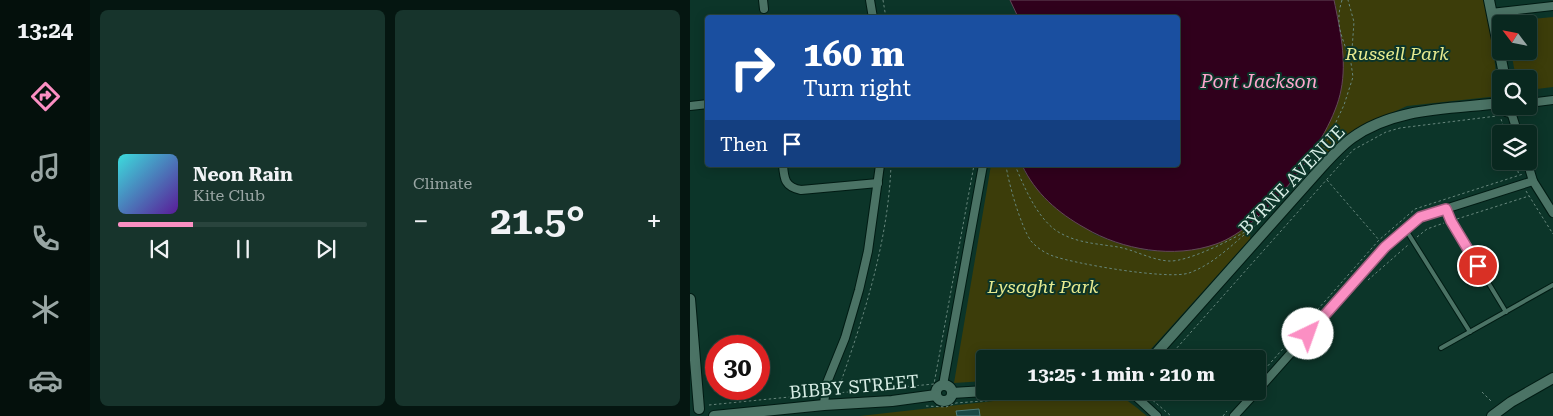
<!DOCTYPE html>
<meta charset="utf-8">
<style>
body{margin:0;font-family:"Roboto Serif",serif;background:#17342c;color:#f1f3f6;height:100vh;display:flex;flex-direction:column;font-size:19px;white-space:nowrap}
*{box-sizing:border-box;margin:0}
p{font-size:16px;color:#99a6a4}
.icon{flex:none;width:28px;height:28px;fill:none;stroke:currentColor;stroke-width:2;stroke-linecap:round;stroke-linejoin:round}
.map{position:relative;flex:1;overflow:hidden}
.side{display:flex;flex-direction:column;gap:10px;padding:10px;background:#051611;width:600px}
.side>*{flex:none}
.hud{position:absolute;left:15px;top:15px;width:475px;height:152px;border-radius:5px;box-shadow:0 2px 12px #0003,0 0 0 1px #29443d;background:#1a4fa0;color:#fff;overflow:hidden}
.needle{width:32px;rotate:302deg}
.buttons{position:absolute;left:802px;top:15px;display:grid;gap:10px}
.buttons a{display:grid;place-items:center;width:45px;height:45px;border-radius:5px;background:#09281f;box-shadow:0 2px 12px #0003,0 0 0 1px #29443d;font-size:25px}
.speed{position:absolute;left:15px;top:335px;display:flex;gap:10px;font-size:25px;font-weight:700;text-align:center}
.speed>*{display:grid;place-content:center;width:65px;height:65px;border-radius:50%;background:#09281f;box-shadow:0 2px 12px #0003,0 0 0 1px #29443d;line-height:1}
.speed .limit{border:8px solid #d22;background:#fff;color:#111}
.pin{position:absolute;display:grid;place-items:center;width:42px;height:42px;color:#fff;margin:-21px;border:2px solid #fff;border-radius:50%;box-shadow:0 1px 5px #0007}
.me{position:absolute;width:55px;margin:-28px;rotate:42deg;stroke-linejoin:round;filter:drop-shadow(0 0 4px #0008)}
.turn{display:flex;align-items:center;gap:18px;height:105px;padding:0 15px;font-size:22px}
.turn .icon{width:65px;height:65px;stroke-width:2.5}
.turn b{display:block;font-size:35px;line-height:42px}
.then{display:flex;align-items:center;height:48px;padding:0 15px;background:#0003;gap:10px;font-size:19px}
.big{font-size:38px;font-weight:700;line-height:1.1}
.side .widget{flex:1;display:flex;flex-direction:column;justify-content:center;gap:8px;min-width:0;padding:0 18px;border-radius:8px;background:#17342c}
.song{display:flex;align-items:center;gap:15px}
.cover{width:60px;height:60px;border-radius:8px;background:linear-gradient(135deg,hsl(180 70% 55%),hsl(270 70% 35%))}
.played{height:5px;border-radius:2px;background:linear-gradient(90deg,#fb8fc3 30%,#29443d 30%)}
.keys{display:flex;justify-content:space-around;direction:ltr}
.heat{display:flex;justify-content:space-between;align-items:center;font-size:28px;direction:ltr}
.side .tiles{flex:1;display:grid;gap:10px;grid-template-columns:repeat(2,1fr)}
.trip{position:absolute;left:286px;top:350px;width:290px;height:50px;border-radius:5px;background:#09281f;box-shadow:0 2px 12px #0003,0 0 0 1px #29443d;font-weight:700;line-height:50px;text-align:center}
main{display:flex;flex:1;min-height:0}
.menu{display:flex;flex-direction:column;width:90px;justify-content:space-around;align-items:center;background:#04100c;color:#99a6a4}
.menu .icon{width:35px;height:35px}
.menu .selected{color:#fb8fc3}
.menu b{font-size:22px;color:#f1f3f6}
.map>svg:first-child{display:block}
</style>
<main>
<nav class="menu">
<b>13:24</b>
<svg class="icon selected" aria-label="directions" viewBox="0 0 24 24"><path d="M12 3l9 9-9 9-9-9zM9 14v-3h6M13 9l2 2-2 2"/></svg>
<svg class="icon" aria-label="music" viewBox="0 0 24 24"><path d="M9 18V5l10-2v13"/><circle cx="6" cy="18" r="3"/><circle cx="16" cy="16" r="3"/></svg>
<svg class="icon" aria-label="phone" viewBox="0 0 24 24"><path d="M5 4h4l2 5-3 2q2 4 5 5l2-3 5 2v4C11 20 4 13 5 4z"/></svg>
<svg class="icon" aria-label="climate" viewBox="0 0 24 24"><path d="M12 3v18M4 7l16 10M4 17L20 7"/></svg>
<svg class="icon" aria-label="car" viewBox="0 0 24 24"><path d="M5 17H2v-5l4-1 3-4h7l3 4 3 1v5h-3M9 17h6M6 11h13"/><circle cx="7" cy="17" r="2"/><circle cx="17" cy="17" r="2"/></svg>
</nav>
<section class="side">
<div class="tiles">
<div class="widget">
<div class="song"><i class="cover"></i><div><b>Neon Rain</b><p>Kite Club</p></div></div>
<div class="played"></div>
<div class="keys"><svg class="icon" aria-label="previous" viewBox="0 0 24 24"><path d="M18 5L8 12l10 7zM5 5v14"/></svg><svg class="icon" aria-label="pause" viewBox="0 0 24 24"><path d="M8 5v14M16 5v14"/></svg><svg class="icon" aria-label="next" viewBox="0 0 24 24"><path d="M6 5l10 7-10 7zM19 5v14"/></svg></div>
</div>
<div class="widget"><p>Climate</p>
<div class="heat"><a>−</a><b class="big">21.5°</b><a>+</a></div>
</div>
</div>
</section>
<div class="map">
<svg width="863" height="416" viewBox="0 0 863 416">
<rect width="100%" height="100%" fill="#0c3529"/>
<g fill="#3c3d0a">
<path d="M644,0H797L809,96L717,106L671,127L639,152L623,151C657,99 657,59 644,0Z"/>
<path d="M863,17V87L839,90V79H826L821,51H839V24H820L822,21Z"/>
<path d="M301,165H332L336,174L404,234L427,243L460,251L495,250L526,244L561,224L560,239L452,359H295V381L264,383Z"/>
<path d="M391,391C427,391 429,393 457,416H170Z"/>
</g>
<path fill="#30001c" stroke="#624758" d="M320,0H644C650,29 657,60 651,90C642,139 574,228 526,244C484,259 432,250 395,228C368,213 345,193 332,165H488V18L328,17Z"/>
<path fill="#1a4846" stroke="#4f7d7a" d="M289,409L290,416H267L266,411Z"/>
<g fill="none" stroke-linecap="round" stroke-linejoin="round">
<defs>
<g id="lane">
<path d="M757,209L761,221L816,312"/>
<path d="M716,230L780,332"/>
<path d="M751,348L863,285"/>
</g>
<g id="street">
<path d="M73,0L74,9"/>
<path d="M180,0L183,18"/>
<path d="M801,13L863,6"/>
<path d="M839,103L863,100"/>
<path d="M0,106L18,104"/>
<path d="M821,112L828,134"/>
<path d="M837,161L843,181L863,213"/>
<path d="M93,165C94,179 95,187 111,190L188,183"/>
<path d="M253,385L293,165"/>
<path d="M568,390L695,247L730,217L843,181"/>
<path d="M441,392L467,416"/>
<path d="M134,405L136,385L155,338L169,290L178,251L190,165"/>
<path d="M544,416L567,391"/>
</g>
<g id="secondary">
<path d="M799,0L815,79"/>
<path d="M813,106L816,111L821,112L827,106"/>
<path d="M0,299L9,409"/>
<path d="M461,359L631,168C641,157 651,146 662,138C704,107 761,109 811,103"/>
<circle cx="254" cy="393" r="8"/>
<path d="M432,391H441"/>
<path d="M262,393L295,391"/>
<path d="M24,416L134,405L202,401L246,395"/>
<path d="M802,416L821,402L863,378"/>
</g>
</defs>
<use href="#lane" stroke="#001b13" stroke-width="6"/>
<use href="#street" stroke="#001b13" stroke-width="10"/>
<use href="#secondary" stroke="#001b13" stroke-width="12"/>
<g stroke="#67877d" stroke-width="1" stroke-dasharray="2.5 2.5" stroke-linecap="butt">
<path d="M193,0L196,18"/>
<path d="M652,0C644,26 653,37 660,61"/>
<path d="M811,119L816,134"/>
<path d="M631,154L654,105L663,77L661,63L664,22L658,0"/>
<path d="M825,161L829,175"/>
<path d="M201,165C198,244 173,319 147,393L244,384L284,165"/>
<path d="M316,165C318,182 331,227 341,241C347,248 355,253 363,256C386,264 478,280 499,273C527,263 547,239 570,222"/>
<path d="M325,165C334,187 349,223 372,234C389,243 409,244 428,247C445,250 461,260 479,261C498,262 543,239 560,229"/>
<path d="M637,180L689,240"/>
<path d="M836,191L863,234"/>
<path d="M567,215L571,220"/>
<path d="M767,219L839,196"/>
<path d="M727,237L737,229L754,223"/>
<path d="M678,280L718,245"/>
<path d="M477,359L663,150L696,132L710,128L807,116"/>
<path d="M568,377L689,240L725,209L833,174"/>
<path d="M792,392L801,401"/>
<path d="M552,395L555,391"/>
<path d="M459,397L481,416"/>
<path d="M19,405L120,395"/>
<path d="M236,406L256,407L266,403L333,398"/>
<path d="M533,416L537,411"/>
</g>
<use href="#lane" stroke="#4b7365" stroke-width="4"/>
<use href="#street" stroke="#4b7365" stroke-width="8"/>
<use href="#secondary" stroke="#4b7365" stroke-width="10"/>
</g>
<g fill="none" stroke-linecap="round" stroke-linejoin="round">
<defs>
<path id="route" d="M618,334L695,247L730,217L756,209L761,221L788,266"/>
</defs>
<use href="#route" stroke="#a35d7f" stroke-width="12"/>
<use href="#route" stroke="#fb8fc3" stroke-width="9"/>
</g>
<g text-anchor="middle" stroke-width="4" stroke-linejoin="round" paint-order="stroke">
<g font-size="18" font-style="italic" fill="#e7eb90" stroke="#0c3529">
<text x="707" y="60">Russell Park</text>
<text x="353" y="293">Lysaght Park</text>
</g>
<g font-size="18" fill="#d7ede5" stroke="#0c3529">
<text transform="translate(602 180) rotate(-46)" y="6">BYRNE AVENUE</text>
<text transform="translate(164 387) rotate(-5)" y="6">BIBBY STREET</text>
</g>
<g font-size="19" font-style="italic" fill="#fda6ce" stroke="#0c3529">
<text x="569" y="88">Port Jackson</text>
</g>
</g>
</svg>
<div class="buttons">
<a><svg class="needle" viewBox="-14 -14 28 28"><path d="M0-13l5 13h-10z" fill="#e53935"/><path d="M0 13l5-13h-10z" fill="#99a6a4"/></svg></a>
<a><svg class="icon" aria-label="search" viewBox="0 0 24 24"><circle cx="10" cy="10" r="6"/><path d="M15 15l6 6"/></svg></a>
<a><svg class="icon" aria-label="layers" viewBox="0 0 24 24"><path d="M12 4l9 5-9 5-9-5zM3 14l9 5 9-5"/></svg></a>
</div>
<div class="speed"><div class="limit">30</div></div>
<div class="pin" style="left:788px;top:266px;background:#d93025"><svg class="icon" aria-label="arrive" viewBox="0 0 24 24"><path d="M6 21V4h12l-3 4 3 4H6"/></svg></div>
<svg class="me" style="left:618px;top:334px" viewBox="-20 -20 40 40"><circle r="19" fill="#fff"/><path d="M0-13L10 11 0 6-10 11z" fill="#fb8fc3"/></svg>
<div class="trip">13:25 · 1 min · 210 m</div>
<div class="hud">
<div class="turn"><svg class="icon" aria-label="right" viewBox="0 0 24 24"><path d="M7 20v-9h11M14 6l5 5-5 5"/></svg><div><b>160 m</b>Turn right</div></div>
<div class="then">Then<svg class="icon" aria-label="arrive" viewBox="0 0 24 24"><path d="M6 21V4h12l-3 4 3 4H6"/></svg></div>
</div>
</div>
</main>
